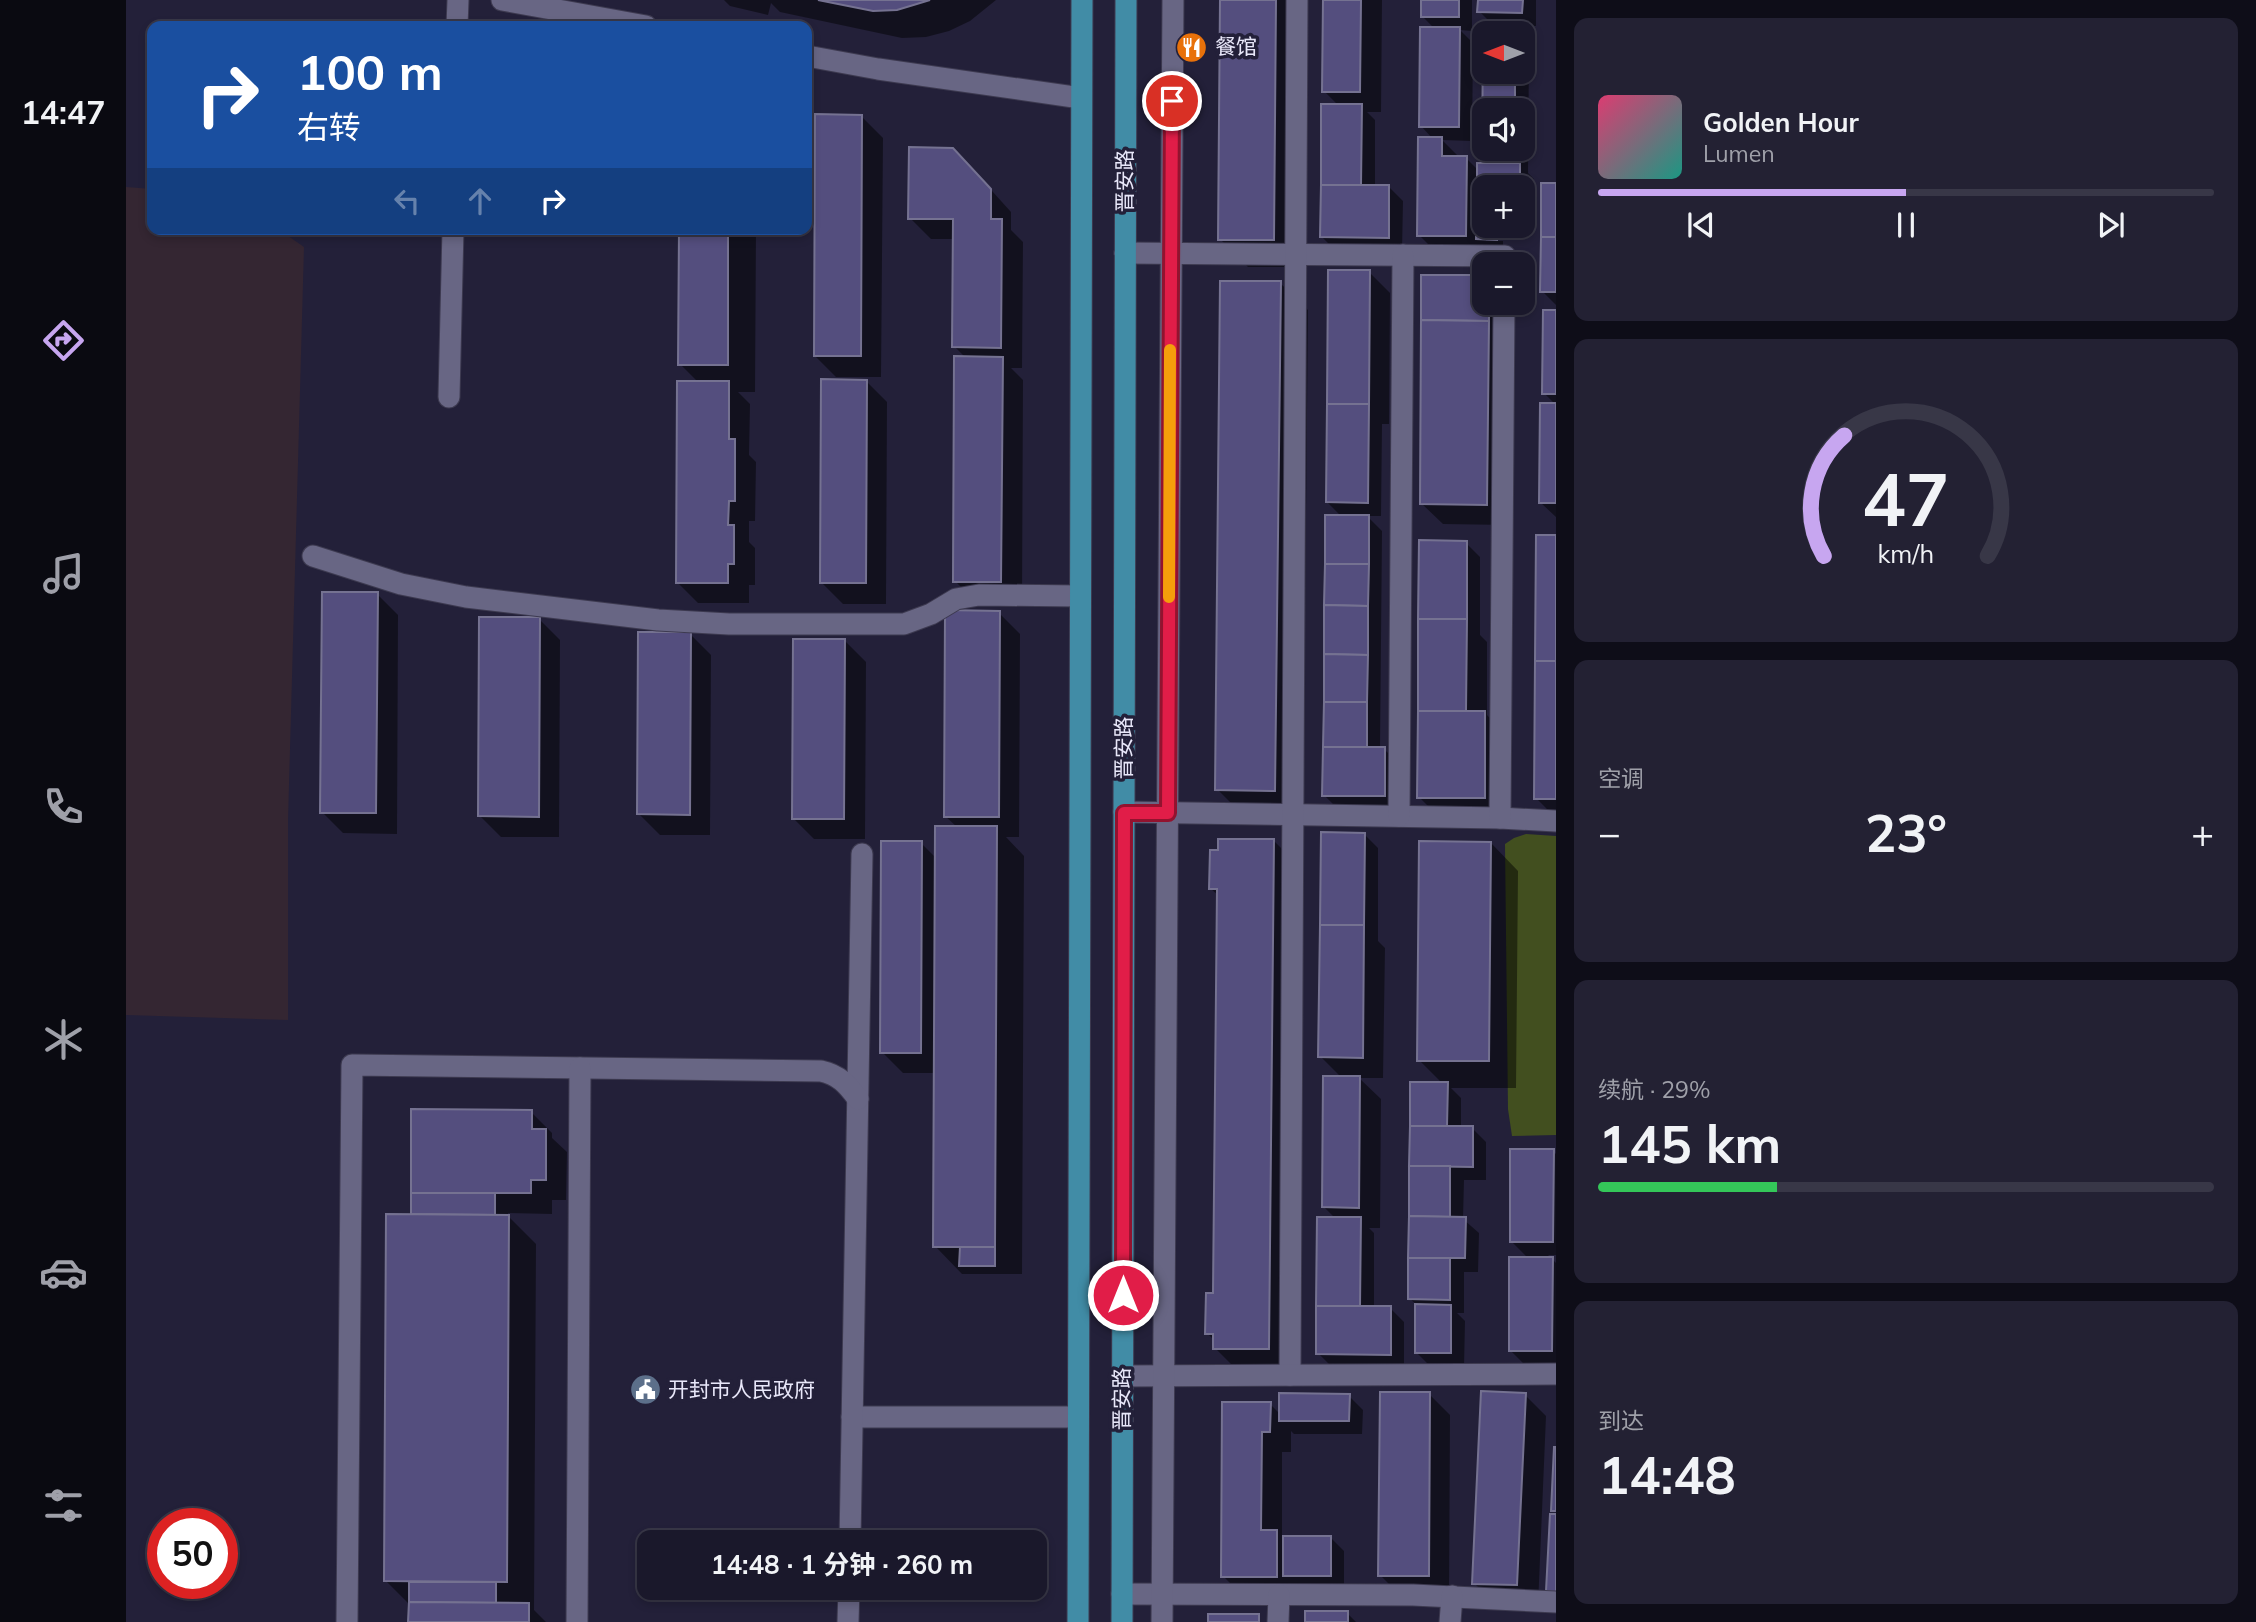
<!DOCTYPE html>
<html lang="zh">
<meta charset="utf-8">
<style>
body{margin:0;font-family:Mulish,"Noto Sans SC",sans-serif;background:#232133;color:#f1f3f6;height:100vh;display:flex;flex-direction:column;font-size:26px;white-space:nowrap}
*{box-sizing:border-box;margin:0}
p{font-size:23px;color:#9fa0a9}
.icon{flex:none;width:38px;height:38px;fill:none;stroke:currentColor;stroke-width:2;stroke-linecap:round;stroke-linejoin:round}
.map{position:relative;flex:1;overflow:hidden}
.details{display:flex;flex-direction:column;gap:18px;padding:18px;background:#0e0d18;width:700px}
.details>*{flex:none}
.banner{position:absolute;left:21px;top:21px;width:665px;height:214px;border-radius:14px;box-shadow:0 4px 10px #0003,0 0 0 2px #383747;background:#1a4fa0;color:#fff;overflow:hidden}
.needle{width:46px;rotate:270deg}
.controls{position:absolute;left:1346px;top:21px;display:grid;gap:14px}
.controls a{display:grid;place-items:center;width:63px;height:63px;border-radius:14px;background:#1a182b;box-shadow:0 4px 10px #0003,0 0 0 2px #383747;font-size:35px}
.speed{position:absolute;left:21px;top:1508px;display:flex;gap:14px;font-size:35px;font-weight:700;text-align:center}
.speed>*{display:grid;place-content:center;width:91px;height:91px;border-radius:50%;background:#1a182b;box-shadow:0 4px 10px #0003,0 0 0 2px #383747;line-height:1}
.speed .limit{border:10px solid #d22;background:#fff;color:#111}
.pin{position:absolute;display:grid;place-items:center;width:60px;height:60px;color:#fff;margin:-30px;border:4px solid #fff;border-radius:50%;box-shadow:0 2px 7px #0007}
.me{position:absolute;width:77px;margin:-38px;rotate:0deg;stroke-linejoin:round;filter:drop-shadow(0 0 5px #0008)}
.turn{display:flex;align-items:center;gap:24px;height:147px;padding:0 35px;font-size:32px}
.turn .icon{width:91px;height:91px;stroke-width:2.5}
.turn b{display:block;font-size:49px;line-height:60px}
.lanes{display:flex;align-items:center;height:66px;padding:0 35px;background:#0003;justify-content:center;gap:35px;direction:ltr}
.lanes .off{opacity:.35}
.big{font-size:52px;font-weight:700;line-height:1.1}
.details .widget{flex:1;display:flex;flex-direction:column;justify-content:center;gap:10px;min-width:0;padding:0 24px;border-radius:14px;background:#232133}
.details .dial{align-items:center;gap:0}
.dial svg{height:182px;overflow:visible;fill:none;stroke:#383747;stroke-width:7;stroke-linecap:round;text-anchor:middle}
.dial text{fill:#f1f3f6;stroke:none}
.song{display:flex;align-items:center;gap:21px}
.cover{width:84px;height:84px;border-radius:10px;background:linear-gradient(135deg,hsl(340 70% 55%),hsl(170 70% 35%))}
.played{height:7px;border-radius:4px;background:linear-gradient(90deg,#c7a6f0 50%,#383747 50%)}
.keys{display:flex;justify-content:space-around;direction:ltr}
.heat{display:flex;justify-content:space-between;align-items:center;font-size:38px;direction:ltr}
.charge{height:10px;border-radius:5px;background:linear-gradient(90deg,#34c759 29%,#383747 0)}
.trip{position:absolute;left:511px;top:1530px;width:410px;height:70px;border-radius:14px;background:#1a182b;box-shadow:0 4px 10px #0003,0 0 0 2px #383747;font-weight:700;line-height:70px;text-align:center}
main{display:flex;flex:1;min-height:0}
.tab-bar{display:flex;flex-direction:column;width:126px;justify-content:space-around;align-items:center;background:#0a0a11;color:#9fa0a9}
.tab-bar .icon{width:49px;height:49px}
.tab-bar .selected{color:#c7a6f0}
.tab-bar b{font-size:32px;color:#f1f3f6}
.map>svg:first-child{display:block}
</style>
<main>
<nav class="tab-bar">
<b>14:47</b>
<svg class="icon selected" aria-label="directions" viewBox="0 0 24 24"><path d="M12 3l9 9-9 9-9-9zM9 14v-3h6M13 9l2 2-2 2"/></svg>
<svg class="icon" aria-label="music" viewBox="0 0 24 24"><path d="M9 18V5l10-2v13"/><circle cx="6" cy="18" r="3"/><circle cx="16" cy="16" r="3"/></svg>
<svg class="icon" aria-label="phone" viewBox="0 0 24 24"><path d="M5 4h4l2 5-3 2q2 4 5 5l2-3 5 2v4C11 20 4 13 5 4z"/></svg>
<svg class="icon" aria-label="climate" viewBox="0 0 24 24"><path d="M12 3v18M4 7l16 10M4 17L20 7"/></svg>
<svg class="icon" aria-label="car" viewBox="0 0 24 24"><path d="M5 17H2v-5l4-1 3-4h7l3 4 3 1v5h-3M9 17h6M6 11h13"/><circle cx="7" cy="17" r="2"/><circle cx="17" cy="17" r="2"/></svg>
<svg class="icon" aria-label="filters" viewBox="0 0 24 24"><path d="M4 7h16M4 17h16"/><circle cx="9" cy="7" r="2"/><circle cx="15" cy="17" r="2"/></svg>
</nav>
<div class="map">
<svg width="1430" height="1622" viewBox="0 0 1430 1622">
<rect width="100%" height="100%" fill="#232039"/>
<path fill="#342632" d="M0,187L26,189V229H152L178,247L162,821V1020L0,1015Z"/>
<path fill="#424f1f" d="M1400,834L1430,836V1135L1386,1136L1382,1109L1379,844L1388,838Z"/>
<g fill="#0007">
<path d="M598,0H870L844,21L823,31L800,37L776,38L654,12L645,3L642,15L604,6Z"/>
<path d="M1096,0H1178L1176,267H1122L1094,239Z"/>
<path d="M1198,0H1256L1255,112H1241L1249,120V187H1263L1277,201L1276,251H1210L1196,237L1213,106L1198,91Z"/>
<path d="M1297,0H1346V31L1334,30L1347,43L1346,141L1316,140L1334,158H1340L1353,171L1358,165V139V149H1396V110H1358L1359,72H1396V43L1403,49L1402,173L1408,179V205H1396V187H1358V226H1377V238H1360V241H1377V245H1360V257L1314,256L1293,235L1307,139L1295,126L1309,29L1296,16Z"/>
<path d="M1353,0H1410V26L1367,25L1353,11Z"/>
<path d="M735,116L757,138L755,377H710L689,356Z"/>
<path d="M848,171L885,212V230L897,242L896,368H885L897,380L896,602H850L829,581L840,358L828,346V239H805L784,218Z"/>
<path d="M1430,185V305L1416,291Z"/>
<path d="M555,229H630L629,392H612L624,404L623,455L630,462L629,521H623V542L629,548V585H623V603H572L551,582L573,383L554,364Z"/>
<path d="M1243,272L1264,293L1263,424H1256L1255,516H1241L1256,531L1254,749H1258L1272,763V810L1212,809L1198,795L1216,517L1201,502Z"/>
<path d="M1358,277V303H1376L1382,525L1317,524L1295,503Z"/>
<path d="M1154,283L1182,310L1177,818L1119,817L1091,789Z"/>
<path d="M1430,312V517L1415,503L1430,405L1418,393Z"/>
<path d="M740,381L761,402L760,604H717L696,583Z"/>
<path d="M1430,537V818L1410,798Z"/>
<path d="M1340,543L1354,557V635L1361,642V715L1379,734V818H1314L1293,797Z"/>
<path d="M251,594L272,615L271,834L217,833L196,812Z"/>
<path d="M873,613L894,634L893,837H880L898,856L896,1274H836L809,1246V1073H777L756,1052L795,843L810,858L831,827L819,816Z"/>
<path d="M413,619L434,640L433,837H375L354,816Z"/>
<path d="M564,634L585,655L584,835H534L512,813Z"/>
<path d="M719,641L740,662L739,839H688L667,818Z"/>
<path d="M1238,834L1252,848V941L1259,948L1257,1078H1233L1255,1099L1254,1228H1243L1248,1233V1308H1264L1278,1322V1368L1206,1367L1192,1353L1210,1219L1198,1207L1216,1078L1194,1056Z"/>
<path d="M1148,841L1176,869L1170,1376H1117L1089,1348V1341L1081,1333L1089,1295L1093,896L1085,889L1093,851Z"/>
<path d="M1365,843L1392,871L1390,1088H1325L1335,1098V1128H1346L1360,1142V1180H1338L1337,1219L1353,1233L1352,1272H1338V1313H1331L1339,1321L1338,1367L1304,1366L1290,1352L1291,1305L1284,1299L1317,1084L1293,1060Z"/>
<path d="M405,1112L426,1133V1138L441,1152L440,1200H426V1214L382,1213V1216L410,1244L408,1610L420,1622H284V1605L259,1580L289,1216L286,1213Z"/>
<path d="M1427,1151L1430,1154V1255H1422L1430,1263V1364H1398L1384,1350L1403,1259L1385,1241Z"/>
<path d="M1303,1394L1324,1415L1323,1596H1275L1254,1575Z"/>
<path d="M1399,1395L1420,1416L1412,1606L1369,1604L1348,1583Z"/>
<path d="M1223,1396L1237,1410L1236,1434H1168L1165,1431V1452H1156V1537H1204L1218,1551V1589L1118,1597L1097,1576L1098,1404H1144L1154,1414Z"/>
<path d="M1221,1613L1230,1622H1180Z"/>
</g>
<g fill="#544e7e" stroke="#757291" stroke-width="2">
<path d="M692,0H804L771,10L747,11Z"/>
<path d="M1094,0H1150L1148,240H1092Z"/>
<path d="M1197,0H1235L1234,92H1196Z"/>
<rect x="1295" y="0" width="38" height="17"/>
<path d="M1352,0H1397L1396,13L1351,12Z"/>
<path d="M1294,27H1334L1333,127H1293Z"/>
<path d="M1357,33L1358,72H1389V110H1358V149H1388V163H1356Z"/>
<path d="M1195,104H1236L1235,185H1195Z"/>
<path d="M689,114L736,115L735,356H688Z"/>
<path d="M1292,137H1316V156H1341L1340,236H1291Z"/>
<path d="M783,147L827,148L865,189V219H876L875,348L826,347L827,219H782Z"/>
<path d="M1351,163H1394V187H1358V191H1351Z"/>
<rect x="1415" y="183" width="15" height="54"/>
<path d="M1195,185H1263V238L1194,237Z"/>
<path d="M1351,191H1358V226H1371V240L1350,239Z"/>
<path d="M553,229H602V365H552Z"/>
<path d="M1415,237H1430V292H1414Z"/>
<path d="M1202,270H1244L1243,404H1201Z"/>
<path d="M1295,275H1358V303H1363V321L1295,320Z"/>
<path d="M1094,281H1155L1149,791L1089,790Z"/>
<path d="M1417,310H1430V394H1416Z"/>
<path d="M1295,320L1363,321L1361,505L1294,504Z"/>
<path d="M828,356L877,357L875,582H827Z"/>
<path d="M695,379L741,380L740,583H694Z"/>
<path d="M551,381H603V439H609V501H603L602,525H608V564H602V583H550Z"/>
<path d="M1414,403H1430V503H1413Z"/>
<path d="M1201,404H1243L1242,503L1200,502Z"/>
<rect x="1199" y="515" width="44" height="49"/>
<path d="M1410,535H1430V661H1409Z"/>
<path d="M1293,540L1341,541V619H1292Z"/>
<path d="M1199,564H1243L1242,606L1198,605Z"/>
<path d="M196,592H252L250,813H194Z"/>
<path d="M1198,605L1242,606V655L1198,654Z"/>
<path d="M819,610L874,611L873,817H818Z"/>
<path d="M353,617H414L413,817L352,816Z"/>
<path d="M1292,619H1341L1340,711H1292Z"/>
<path d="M512,632H565L564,815L511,814Z"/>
<path d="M667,639H719L718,819H666Z"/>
<path d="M1198,654L1242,655L1241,702H1198Z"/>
<path d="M1409,661H1430V799H1408Z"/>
<path d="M1198,702H1241V747H1197Z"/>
<path d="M1292,711H1359V798H1291Z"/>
<path d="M1197,747H1259V796H1196Z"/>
<path d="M809,826H871L869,1247H807Z"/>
<path d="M1195,832L1239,833L1238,925H1194Z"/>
<path d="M1092,839H1148L1143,1349H1087V1334H1079L1080,1293H1087L1091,889H1083L1084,850H1092Z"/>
<path d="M755,841H796L795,1053H754Z"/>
<path d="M1293,841L1365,842L1363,1061H1291Z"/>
<path d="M1194,925H1238L1237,1058L1192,1057Z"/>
<path d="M1197,1076H1234L1233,1208L1196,1207Z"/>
<path d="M1284,1082H1322L1321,1126H1284Z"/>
<path d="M285,1109L406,1110V1129H420V1180H405V1193H285Z"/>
<path d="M1284,1126H1347V1167L1283,1166Z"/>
<path d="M1384,1149H1428L1427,1242H1384Z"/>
<path d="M1283,1166H1324V1217L1283,1216Z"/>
<path d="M285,1193H369V1215L285,1214Z"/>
<path d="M260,1214L383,1215L381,1582L258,1581Z"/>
<path d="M1283,1216L1340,1217L1339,1258H1282Z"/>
<path d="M1191,1217H1235L1234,1306H1190Z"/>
<path d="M834,1247H869V1266H833Z"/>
<path d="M1383,1257H1427L1426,1351H1383Z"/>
<path d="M1282,1258H1324V1300L1282,1299Z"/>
<path d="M1289,1304L1325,1305V1353H1289Z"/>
<path d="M1190,1306H1265V1355L1190,1354Z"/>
<path d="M1355,1391L1400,1393L1391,1585L1346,1584Z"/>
<path d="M1254,1392H1304L1303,1576H1252Z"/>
<path d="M1153,1393L1224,1394L1223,1421H1153Z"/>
<path d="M1096,1402H1145L1144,1432H1136L1135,1530H1151V1577H1095Z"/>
<path d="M1428,1447H1430V1511H1425Z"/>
<path d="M1424,1514H1430V1592L1420,1591Z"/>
<rect x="1157" y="1536" width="48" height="40"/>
<path d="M283,1582H370V1603L283,1602Z"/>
<path d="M283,1602L403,1603V1622H282Z"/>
<rect x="1179" y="1611" width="43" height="11"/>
<rect x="1082" y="1614" width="51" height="8"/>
</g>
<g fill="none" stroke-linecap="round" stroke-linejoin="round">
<defs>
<g id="minor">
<path d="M376,0L520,26"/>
<path d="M331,26L332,0"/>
<path d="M681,56L752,69L955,98"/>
<path d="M999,253L1379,256L1378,264"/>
<path d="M323,397L327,229"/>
<path d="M187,556L275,584L340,597L532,620L603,624H778L805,614L830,599L853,595L954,596"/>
<path d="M998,812L1374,818L1430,821"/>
<path d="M1273,816L1277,255"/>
<path d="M1374,818L1378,303"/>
<path d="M1164,1375L1171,0"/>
<path d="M997,1376L1430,1374"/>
<path d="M726,1417H952"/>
<path d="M724,1542L736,854"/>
<path d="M996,1594L1287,1595L1430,1602"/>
<path d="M221,1622L226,1065L695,1071C713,1075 721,1084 732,1099"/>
<path d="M451,1622L454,1068"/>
<path d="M722,1622L723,1587"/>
<path d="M1036,1622L1047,0"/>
<path d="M1152,1622L1153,1595"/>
<path d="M1324,1622L1326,1596"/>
</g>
<g id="major">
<path d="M952,1622L956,0"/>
<path d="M996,1622L1000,0"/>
</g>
</defs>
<use href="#minor" stroke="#3d3a50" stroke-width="23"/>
<use href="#major" stroke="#3d3a50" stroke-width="23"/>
<use href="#minor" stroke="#686684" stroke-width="21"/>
<use href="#major" stroke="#418ca6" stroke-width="21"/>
</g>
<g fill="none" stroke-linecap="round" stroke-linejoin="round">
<defs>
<path id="route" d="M997,1295L998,813H1042L1046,101"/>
</defs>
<use href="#route" stroke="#92132f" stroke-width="18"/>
<use href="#route" stroke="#e11d48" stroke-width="12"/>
<path stroke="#f59e0b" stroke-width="12" d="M1043,597L1044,350"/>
</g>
<defs>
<symbol id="restaurant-disc" viewBox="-11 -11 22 22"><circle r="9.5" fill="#e8710a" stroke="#232039"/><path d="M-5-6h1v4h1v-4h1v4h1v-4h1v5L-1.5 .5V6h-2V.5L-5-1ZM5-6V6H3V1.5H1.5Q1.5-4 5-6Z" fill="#fff"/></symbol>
<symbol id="civic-disc" viewBox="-11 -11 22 22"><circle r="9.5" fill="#5c6f8a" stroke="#232039"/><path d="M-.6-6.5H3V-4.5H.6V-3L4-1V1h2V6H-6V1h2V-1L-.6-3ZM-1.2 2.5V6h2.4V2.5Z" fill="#fff"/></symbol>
</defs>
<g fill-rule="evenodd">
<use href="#restaurant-disc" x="1048" y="30" width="35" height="35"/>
<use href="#civic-disc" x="502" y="1372" width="35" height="35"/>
</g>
<g text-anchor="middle" stroke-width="7" stroke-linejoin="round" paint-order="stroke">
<g font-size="21" fill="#e8e7f9" stroke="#232039" text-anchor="start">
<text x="1089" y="54">餐馆</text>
<text x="542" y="1397">开封市人民政府</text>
</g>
<g font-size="21" fill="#e8e7f9" stroke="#232039">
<text transform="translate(999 181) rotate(-90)" y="7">晋安路</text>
<text transform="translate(998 748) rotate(-90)" y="7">晋安路</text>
<text transform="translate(996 1399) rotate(-90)" y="7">晋安路</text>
</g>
</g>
</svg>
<div class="controls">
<a><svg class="needle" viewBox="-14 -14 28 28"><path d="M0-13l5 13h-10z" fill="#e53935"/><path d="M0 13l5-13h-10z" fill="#9fa0a9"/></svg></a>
<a><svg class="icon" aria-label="sound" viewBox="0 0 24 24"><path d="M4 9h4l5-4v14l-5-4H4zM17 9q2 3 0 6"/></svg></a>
<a>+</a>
<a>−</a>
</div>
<div class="speed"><div class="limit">50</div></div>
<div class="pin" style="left:1046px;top:101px;background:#d93025"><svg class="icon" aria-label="arrive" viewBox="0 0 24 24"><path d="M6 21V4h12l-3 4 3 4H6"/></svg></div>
<svg class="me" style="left:997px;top:1295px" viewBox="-20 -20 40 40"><circle r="17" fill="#e11d48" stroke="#fff" stroke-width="3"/><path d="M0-11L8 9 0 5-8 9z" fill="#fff"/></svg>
<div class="trip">14:48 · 1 分钟 · 260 m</div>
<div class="banner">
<div class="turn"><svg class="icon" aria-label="right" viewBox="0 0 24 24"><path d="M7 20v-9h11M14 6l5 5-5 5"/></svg><div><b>100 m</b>右转</div></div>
<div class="lanes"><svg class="icon off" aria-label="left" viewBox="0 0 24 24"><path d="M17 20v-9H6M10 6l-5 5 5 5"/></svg><svg class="icon off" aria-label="ahead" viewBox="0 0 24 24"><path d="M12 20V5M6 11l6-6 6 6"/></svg><svg class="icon" aria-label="right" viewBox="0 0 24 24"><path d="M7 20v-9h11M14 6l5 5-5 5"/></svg></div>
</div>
</div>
<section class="details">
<div class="widget">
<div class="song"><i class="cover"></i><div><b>Golden Hour</b><p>Lumen</p></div></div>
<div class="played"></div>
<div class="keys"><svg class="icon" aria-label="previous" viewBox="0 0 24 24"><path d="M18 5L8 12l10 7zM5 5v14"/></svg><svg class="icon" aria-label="pause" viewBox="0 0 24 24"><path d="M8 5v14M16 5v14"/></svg><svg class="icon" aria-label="next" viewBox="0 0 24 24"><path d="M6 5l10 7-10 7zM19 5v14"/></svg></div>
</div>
<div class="widget dial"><svg viewBox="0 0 100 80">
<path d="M14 69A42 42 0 1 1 86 69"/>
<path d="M14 69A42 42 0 0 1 23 16" stroke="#c7a6f0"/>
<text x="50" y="56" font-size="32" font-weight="700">47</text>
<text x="50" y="72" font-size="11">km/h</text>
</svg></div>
<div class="widget"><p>空调</p>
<div class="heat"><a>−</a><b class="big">23°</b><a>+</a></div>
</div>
<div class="widget"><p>续航 · 29%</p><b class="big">145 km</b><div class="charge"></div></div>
<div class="widget"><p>到达</p><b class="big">14:48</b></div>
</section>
</main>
